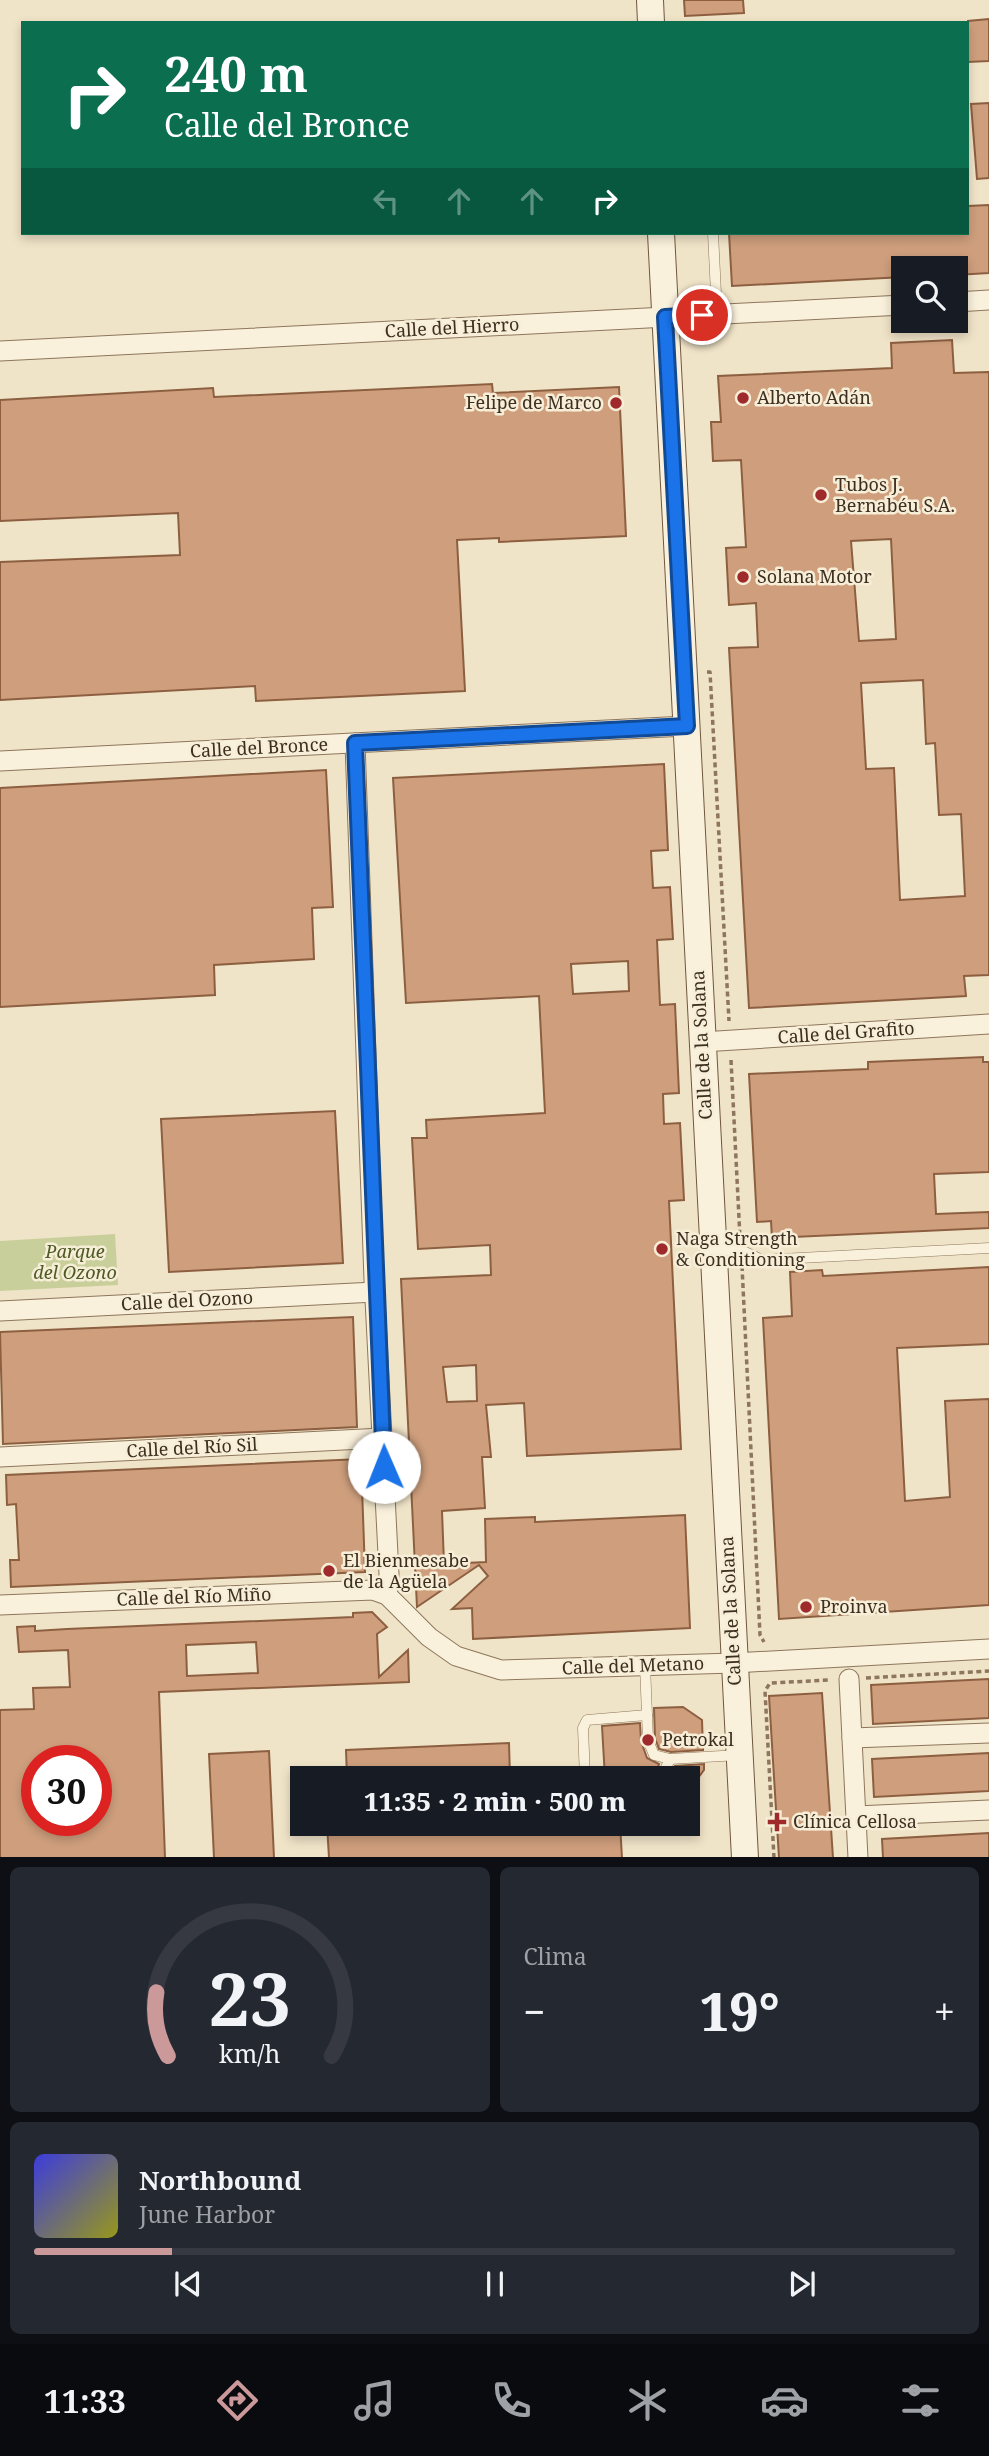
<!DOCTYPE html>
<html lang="es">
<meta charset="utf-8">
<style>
body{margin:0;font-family:"Noto Serif",serif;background:#242831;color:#f1f3f6;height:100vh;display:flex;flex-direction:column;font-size:26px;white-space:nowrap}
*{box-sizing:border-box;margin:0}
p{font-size:23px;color:#9ea1a6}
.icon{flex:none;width:38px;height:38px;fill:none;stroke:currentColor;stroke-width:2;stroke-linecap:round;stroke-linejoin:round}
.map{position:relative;height:1857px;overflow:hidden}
.panel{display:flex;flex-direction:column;gap:10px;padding:10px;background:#0d0f14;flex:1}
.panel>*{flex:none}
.top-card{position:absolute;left:21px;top:21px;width:948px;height:214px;border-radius:0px;box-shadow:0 4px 10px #0003;background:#0b6e4f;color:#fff;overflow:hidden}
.buttons{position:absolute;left:891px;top:256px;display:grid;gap:14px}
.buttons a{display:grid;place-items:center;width:77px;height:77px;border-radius:0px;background:#171b24;box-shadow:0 4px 10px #0003;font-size:35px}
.speed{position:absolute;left:21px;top:1745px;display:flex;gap:14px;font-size:35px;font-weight:700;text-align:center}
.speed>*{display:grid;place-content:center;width:91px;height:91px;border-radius:50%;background:#171b24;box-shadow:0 4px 10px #0003;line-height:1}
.speed .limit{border:10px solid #d22;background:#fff;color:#111}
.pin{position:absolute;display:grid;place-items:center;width:60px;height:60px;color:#fff;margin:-30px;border:4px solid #fff;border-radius:50%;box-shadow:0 2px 7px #0007}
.me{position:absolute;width:77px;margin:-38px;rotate:359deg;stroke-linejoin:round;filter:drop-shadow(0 0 5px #0008)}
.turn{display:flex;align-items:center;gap:24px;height:147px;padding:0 28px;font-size:32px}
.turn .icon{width:91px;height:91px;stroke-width:2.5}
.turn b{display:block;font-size:49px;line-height:60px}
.lanes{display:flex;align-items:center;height:66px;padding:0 28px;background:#0003;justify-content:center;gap:35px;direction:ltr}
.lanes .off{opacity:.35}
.big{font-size:52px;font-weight:800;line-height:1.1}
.panel .widget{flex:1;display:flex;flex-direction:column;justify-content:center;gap:10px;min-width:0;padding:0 24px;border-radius:10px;background:#242831}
.panel .dial{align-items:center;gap:0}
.dial svg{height:182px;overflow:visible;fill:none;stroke:#363941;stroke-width:7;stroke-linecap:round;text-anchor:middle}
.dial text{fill:#f1f3f6;stroke:none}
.song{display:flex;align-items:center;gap:21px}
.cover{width:84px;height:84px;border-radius:10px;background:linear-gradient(135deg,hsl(240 70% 55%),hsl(60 70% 35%))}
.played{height:7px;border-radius:4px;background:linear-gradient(90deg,#cc999b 15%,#363941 15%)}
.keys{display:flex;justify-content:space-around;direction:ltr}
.heat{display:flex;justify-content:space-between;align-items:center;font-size:38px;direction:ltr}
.panel .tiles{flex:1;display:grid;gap:10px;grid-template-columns:1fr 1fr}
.widget:last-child{grid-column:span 2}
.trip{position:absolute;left:290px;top:1766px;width:410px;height:70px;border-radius:0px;background:#171b24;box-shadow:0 4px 10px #0003;font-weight:800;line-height:70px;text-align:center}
.tab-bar{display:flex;height:112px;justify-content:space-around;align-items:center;background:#090b0e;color:#9ea1a6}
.tab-bar .icon{width:49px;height:49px}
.tab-bar .active{color:#cc999b}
.tab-bar b{font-size:32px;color:#f1f3f6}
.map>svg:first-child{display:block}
</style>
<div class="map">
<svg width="989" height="1858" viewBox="0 0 989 1858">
<rect width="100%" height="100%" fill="#f0e4c8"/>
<path fill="#c9cf9b" d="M115,1234L118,1285L0,1291V1241Z"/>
<g fill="#cf9f7d" stroke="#8d5f41" stroke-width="2" fill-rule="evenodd">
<path d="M684,0H743L744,13L685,16Z"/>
<path d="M989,19V61L968,62V21Z"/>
<path d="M989,103V178L977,179L971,104Z"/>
<path d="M989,205V273L956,275V268H903V277L732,286L729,233H968V206Z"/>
<path d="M952,340L954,373L989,372V975L964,976L966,996L749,1008L729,648L758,647L756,603L729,605L726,548L746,547L741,460L713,461L711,422H721L718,376L892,368L891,343ZM891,539L896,639L859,641L851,541ZM923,680L926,744L935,743L939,815L961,814L965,896L900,900L894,768L866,769L861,683Z"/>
<path d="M492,384L493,393L619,387L626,536L499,542V538L457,540L465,691L256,701L255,686L0,700V562L180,555L178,513L0,521V400L213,388L214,397Z"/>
<path d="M664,764L668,850L651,851L653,888L670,887L673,939L657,940L660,1005L675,1004L679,1093L663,1094L664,1124L680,1123L684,1200L669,1201L681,1449L527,1456L524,1403L486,1405L491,1457H482L485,1508L442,1511L444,1564L486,1562L485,1519L535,1517V1522L685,1515L690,1628L473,1639L472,1608L452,1609L488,1576L479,1565L417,1607L401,1279L491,1275L490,1245L418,1249L412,1138H427L426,1120L545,1113L539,996L406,1003L393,778ZM628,961L629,991L573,994L571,964ZM476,1365L477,1401L447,1402L443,1367Z"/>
<path d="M326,770L333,907L312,908L314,959L214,965L215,995L0,1007V788Z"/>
<path d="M983,1057V1062H989V1172L934,1174L936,1214L989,1212V1228L772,1238L771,1221L757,1222L749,1074L868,1069V1062Z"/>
<path d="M335,1111L343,1263L169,1272L161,1119Z"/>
<path d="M989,1267V1344L897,1348L905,1501L950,1497L945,1401L989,1399V1605L779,1619L763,1318L792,1316L790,1272L822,1270L823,1276Z"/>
<path d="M353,1317L357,1427L3,1444L0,1332Z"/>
<path d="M361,1459L365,1572L11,1587L10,1560H19L16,1504L7,1505L6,1475Z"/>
<path d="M372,1612L387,1627L377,1634L379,1677L408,1650L409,1682L159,1692L165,1858H0V1710L34,1709L33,1688L70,1687L68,1650L19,1652L17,1627L35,1626V1631L67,1629L353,1617V1613ZM256,1642L258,1673L187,1676L186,1645ZM37,1760H96V1820H37Z"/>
<path d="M989,1679V1718L873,1724L871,1685Z"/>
<path d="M822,1693L833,1858H779L769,1696Z"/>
<path d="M683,1707L702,1720L703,1750L671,1752L659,1749L655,1738L654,1708Z"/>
<path d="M640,1723L641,1741L647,1758L659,1764L654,1778H605L602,1726Z"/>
<path d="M509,1743L510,1778H347L346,1750Z"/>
<path d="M269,1751L274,1858H214L209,1754Z"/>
<path d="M989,1753V1791L874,1797L872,1759Z"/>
<path d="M704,1764V1770L698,1778H669L675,1766Z"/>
<path d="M327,1824H620L622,1858H329Z"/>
<path d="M989,1833V1858H883L882,1839Z"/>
</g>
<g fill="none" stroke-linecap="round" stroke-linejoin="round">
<defs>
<g id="lane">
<path d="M713,233L717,314"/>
<path d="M716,1251L741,1250L762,1260L989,1248"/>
<path d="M645,1665L648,1740L654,1755L670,1759L739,1755"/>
<path d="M585,1778L583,1728L587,1720L647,1715"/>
<path d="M661,1778L670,1759"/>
</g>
<g id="street">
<path d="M956,302L989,300"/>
<path d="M0,351L903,305"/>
<path d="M355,743L374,1280L389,1574L387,1595"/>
<path d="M0,761L686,726"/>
<path d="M702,1042L989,1024"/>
<path d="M0,1311L375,1292"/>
<path d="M0,1457L383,1438"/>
<path d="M0,1605L373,1590L387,1595L429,1637L456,1656L501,1670L734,1663L989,1649"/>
<path d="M849,1679L858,1858"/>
<path d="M852,1738L989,1733"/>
<path d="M856,1816L989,1810"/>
</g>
<g id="secondary">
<path d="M650,0L651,23"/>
<path d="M661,233L745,1858"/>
</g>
</defs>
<use href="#lane" stroke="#8d765c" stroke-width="11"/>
<use href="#street" stroke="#8d765c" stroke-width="21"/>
<use href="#secondary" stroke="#6f573f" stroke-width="28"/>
<g stroke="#8d765c" stroke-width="3.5" stroke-dasharray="5 3.5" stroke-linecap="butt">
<path d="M707,672H710L729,1021"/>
<path d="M731,1060L740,1238"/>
<path d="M742,1266L760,1635L764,1642"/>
<path d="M866,1678L989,1671"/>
<path d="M774,1858L765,1691L770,1683L830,1680"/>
</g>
<use href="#lane" stroke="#faf1dc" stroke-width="10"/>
<use href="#street" stroke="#faf1dc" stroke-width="19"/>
<use href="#secondary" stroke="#faf1dc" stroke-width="26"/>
</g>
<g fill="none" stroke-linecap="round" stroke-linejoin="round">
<defs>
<path id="route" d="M384,1467L355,743L687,726L665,317L702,315"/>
</defs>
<use href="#route" stroke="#114b97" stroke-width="18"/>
<use href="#route" stroke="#1a73e8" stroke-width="12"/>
</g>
<g fill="#9e2a2b" stroke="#f7eed8" stroke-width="2.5">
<circle cx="743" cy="398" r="7"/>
<circle cx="616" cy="403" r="7"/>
<circle cx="821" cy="495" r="7"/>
<circle cx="743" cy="577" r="7"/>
<circle cx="662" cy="1249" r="7"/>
<circle cx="329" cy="1571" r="7"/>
<circle cx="806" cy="1607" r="7"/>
<circle cx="648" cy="1740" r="7"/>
<path d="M773.5 1811.5h7v7h7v7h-7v7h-7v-7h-7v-7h7z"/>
</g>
<g text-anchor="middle" stroke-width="5" stroke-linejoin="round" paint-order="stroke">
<g font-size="18" fill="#3d2e20" stroke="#f7eed8">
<text transform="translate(452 328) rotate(-3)" y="6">Calle del Hierro</text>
<text transform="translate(259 748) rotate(-3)" y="6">Calle del Bronce</text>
<text transform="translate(846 1033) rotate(-4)" y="6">Calle del Grafito</text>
<text transform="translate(702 1045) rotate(-93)" y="6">Calle de la Solana</text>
<text transform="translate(187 1301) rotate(-3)" y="6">Calle del Ozono</text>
<text transform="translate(192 1448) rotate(-3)" y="6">Calle del Río Sil</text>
<text transform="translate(194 1597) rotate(-2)" y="6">Calle del Río Miño</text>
<text transform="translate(731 1611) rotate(-93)" y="6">Calle de la Solana</text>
<text transform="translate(633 1666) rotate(-2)" y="6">Calle del Metano</text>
</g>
<g font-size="18" fill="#3d2e20" stroke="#f7eed8" text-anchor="start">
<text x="757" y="404">Alberto Adán</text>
<text x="602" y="409" text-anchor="end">Felipe de Marco</text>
<text x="835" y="491">Tubos J.<tspan x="835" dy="21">Bernabéu S.A.</tspan></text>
<text x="757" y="583">Solana Motor</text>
<text x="676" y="1245">Naga Strength<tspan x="676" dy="21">&amp; Conditioning</tspan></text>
<text x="343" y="1567">El Bienmesabe<tspan x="343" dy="21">de la Agüela</tspan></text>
<text x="820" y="1613">Proinva</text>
<text x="662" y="1746">Petrokal</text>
<text x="793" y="1828">Clínica Cellosa</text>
</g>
<g font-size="18" font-style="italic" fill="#4d5a26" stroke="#f7eed8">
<text x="75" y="1258">Parque<tspan x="75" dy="21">del Ozono</tspan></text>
</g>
</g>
</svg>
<div class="buttons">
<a><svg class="icon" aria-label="search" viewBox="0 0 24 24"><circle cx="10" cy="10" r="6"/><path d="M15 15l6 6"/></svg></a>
</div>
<div class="speed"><div class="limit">30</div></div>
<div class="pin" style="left:702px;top:315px;background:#d93025"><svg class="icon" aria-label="arrive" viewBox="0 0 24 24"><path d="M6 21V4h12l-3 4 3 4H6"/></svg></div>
<svg class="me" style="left:384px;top:1467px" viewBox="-20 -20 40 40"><circle r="19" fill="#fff"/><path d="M0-13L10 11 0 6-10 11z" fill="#1a73e8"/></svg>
<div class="trip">11:35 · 2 min · 500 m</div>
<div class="top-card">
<div class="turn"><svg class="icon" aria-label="right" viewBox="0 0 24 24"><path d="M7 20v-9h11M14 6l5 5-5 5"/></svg><div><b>240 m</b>Calle del Bronce</div></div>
<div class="lanes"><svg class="icon off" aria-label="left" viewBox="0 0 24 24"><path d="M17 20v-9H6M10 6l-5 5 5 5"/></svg><svg class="icon off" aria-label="ahead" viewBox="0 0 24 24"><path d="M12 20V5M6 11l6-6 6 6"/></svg><svg class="icon off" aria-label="ahead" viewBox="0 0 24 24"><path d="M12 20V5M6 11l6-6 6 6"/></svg><svg class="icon" aria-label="right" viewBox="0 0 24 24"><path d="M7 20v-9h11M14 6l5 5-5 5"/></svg></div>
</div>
</div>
<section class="panel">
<div class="tiles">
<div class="widget dial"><svg viewBox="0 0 100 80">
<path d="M14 69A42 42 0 1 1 86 69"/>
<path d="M14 69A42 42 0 0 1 9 41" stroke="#cc999b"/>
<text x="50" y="56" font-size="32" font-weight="700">23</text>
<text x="50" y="72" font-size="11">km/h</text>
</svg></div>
<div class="widget"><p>Clima</p>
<div class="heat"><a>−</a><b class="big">19°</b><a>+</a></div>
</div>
<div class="widget">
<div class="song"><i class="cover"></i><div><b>Northbound</b><p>June Harbor</p></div></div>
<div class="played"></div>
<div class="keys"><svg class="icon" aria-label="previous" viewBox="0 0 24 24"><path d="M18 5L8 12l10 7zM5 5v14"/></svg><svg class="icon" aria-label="pause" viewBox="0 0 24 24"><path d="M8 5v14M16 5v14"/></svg><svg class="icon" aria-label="next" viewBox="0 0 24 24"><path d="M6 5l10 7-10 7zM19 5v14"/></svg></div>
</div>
</div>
</section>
<nav class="tab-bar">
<b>11:33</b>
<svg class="icon active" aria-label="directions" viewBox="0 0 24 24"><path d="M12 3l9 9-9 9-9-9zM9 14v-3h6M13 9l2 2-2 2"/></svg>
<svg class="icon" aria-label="music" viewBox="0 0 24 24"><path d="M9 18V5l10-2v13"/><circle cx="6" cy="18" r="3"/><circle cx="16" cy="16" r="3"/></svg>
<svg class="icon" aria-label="phone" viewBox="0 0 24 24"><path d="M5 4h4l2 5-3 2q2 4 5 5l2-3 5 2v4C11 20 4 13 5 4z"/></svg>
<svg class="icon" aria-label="climate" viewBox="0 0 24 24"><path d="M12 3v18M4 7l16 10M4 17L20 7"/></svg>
<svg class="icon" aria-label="car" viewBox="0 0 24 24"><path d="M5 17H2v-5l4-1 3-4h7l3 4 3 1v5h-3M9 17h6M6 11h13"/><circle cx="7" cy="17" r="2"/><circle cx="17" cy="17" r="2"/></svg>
<svg class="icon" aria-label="filters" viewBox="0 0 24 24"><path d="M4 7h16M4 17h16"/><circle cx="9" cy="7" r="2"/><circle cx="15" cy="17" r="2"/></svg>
</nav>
